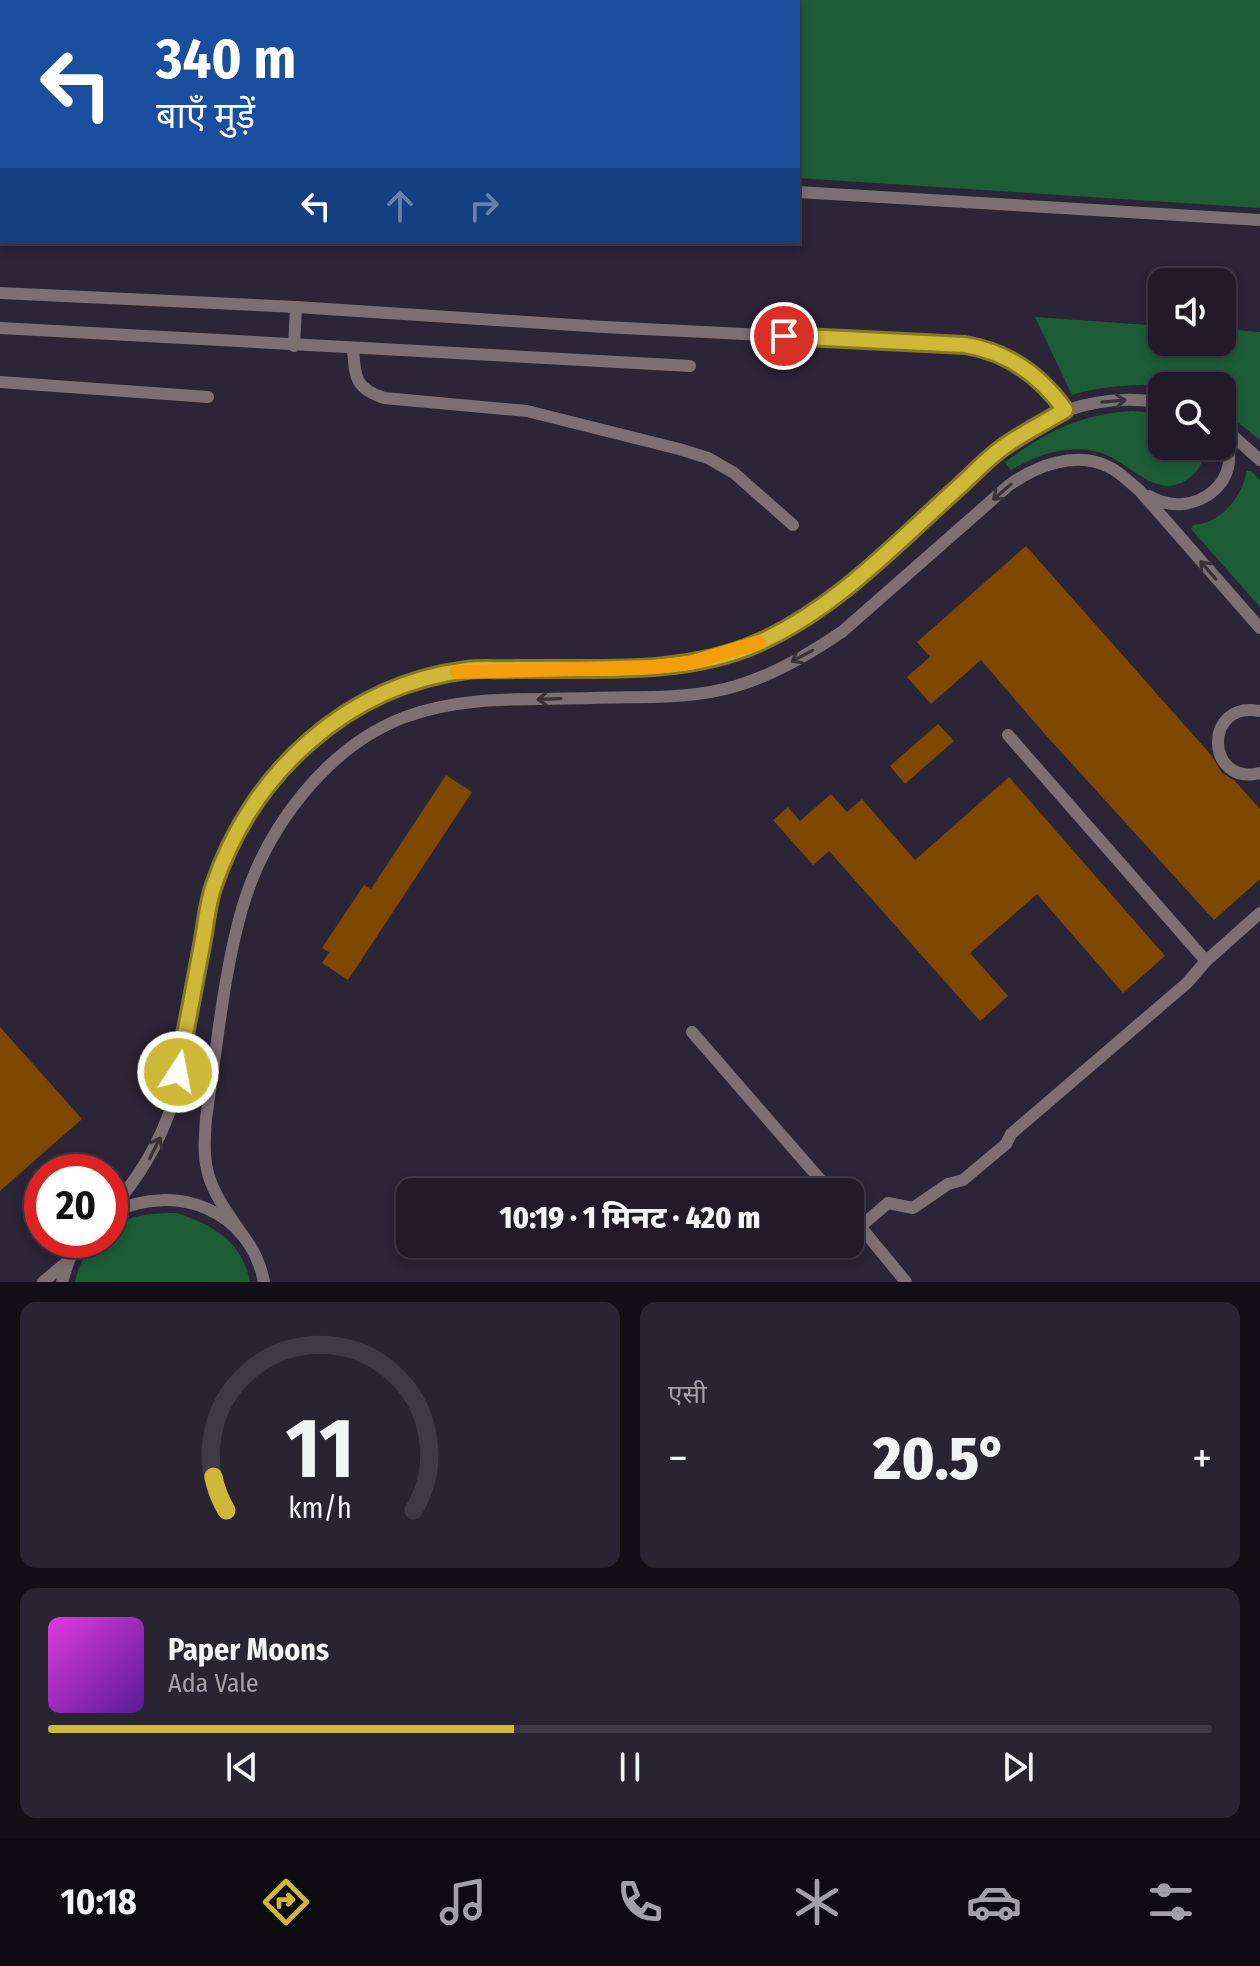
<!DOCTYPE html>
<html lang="hi">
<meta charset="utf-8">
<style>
body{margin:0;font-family:"Fira Sans Condensed","Noto Sans Devanagari",sans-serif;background:#292431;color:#f1f3f6;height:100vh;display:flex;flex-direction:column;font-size:30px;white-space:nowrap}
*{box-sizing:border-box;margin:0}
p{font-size:26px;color:#a2a1a8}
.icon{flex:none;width:44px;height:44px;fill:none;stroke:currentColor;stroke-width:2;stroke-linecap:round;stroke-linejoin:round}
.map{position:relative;height:1282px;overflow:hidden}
.details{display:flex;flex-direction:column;gap:20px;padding:20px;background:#120f17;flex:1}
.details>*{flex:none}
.guide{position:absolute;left:0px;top:0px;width:800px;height:244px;box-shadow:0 4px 12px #0003,0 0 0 2px #3e3946;background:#1a4fa0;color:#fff;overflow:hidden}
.fabs{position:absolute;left:1148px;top:268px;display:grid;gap:16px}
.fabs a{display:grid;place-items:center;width:88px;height:88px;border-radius:16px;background:#211b29;box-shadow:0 4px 12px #0003,0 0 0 2px #3e3946;font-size:40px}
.speed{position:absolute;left:24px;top:1154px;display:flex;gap:16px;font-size:40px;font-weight:700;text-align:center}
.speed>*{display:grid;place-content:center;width:104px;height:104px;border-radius:50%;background:#211b29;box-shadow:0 4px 12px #0003,0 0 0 2px #3e3946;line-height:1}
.speed .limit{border:12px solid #d22;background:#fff;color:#111}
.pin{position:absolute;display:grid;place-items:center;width:68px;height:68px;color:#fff;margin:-34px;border:4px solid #fff;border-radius:50%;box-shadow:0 2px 8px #0007}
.me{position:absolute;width:88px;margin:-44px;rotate:11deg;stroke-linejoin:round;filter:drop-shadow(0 0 6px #0008)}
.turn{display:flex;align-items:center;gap:28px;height:168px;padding:0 24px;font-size:36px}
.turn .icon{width:104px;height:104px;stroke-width:2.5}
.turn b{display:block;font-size:56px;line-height:68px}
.lanes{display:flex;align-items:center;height:76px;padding:0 24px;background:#0003;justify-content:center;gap:40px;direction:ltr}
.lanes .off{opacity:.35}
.big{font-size:60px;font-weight:800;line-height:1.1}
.details .widget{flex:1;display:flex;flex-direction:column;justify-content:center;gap:12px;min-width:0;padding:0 28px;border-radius:16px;background:#292431}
.details .dial{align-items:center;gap:0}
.dial svg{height:208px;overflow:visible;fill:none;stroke:#3e3946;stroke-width:7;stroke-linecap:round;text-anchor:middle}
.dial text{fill:#f1f3f6;stroke:none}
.song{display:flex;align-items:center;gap:24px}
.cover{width:96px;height:96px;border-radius:12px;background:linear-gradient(135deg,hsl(300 70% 55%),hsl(270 70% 35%))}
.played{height:8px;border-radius:4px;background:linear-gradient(90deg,#ceb838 40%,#3e3946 40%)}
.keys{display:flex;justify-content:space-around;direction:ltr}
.heat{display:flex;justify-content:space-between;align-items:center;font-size:44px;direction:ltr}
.details .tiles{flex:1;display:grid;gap:20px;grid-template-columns:1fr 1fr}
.widget:last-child{grid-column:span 2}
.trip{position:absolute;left:396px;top:1178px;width:468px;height:80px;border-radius:16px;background:#211b29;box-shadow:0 4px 12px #0003,0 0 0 2px #3e3946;font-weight:800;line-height:80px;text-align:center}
.dock{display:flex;height:128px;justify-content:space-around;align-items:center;background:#0d0b10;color:#a2a1a8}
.dock .icon{width:56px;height:56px}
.dock .active{color:#ceb838}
.dock b{font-size:36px;color:#f1f3f6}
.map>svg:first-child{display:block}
</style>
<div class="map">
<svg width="1260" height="1282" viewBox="0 0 1260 1282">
<rect width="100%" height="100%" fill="#2c2437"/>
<g fill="#1c5d38">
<path d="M0,0H1260V208L798,178V2H2V127Z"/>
<path d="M1035,317L1162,326V342H1222V329L1260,332V440L1222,410V386C1171,386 1122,380 1072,395Z"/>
<path d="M1133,411L1162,414V446H1204C1205,459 1200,470 1189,478C1155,504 1128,457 1094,451C1064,445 1037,455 1011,470L1005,462C1046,432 1080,414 1133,411Z"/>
<path d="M1247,471H1251L1260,480V607L1191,529L1193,525C1222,523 1241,498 1247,471Z"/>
<path d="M177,1213C213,1225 242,1241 250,1282H75C78,1267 86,1250 98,1240H110V1230C129,1214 153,1213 177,1213Z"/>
</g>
<g fill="#7e4801">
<path d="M1026,546L1211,755L1222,773L1234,780L1260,809V879L1214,920L1043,732L981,660L931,704L907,677L930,657L917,642Z"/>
<path d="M938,724L954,741L905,784L890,766Z"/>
<path d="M446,775L472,792L348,980L322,963L329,952L322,948L364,885L371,889Z"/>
<path d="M1009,777L1165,956L1123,993L1037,894L970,953L1008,996L980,1021L829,851L813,865L773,820L788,807L800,821L831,794L847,812L862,799L915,860Z"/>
<path d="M0,1027L82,1119L0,1191Z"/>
</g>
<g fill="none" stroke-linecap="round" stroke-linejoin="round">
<g stroke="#7c7073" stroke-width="12">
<path d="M0,142L2,143"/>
<path d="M798,192L1260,220"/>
<path d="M0,293L296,307L604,327L965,345C1008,352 1040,375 1065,410"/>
<path d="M0,328L690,366"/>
<path d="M294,346L296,307"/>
<path d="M353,348C355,376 354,388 384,398L527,411L679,449L708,458L734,473L793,525"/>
<path d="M0,382L208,397"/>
<path d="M1222,426L1260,460"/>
<path d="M1149,496C1194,523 1249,478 1222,435"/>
<path d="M1260,711C1202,700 1206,787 1260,773"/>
<path d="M1008,735L1206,961"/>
<path d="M692,1032L831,1192"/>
<path d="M110,1211C139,1177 159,1145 173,1102C182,1053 191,1004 200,956C204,934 207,910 213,889C228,834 264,779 307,742C350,703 408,678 466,671C485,668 507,670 527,669C603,668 682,673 755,645C833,614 902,539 963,483C991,458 1031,421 1068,410C1098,400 1131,397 1162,403"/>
<path d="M113,1212C177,1182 250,1210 264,1282"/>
<path d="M850,1214L906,1282"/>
<path d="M861,1226L888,1203L913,1208L948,1184L963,1180L1006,1144L1011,1134L1187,983L1206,961L1260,913"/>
<path d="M244,1237C230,1216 212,1194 207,1169C203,1153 205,1134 206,1118C217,1049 223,975 242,909C265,829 326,747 405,717C463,695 531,700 591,698C638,696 691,700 736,686C774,675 811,653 843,631L1008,486C1035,466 1076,450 1109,467C1120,472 1129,482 1139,490L1260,628"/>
<path d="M43,1282L68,1261"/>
<path d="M62,1282L69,1260L80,1240"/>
</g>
</g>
<defs><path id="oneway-shaft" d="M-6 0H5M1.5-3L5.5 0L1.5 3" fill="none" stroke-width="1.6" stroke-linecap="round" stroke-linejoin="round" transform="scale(2)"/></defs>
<g stroke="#383138">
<use href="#oneway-shaft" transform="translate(1114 401) rotate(-5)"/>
<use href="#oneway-shaft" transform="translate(1002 492) rotate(139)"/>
<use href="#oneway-shaft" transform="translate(1208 570) rotate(-131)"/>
<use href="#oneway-shaft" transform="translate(802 656) rotate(152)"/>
<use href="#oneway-shaft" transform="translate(549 699) rotate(178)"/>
<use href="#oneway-shaft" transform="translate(155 1148) rotate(-63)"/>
</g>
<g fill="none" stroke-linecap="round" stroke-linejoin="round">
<defs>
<path id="route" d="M178,1072C186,1030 194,987 202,945C206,925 207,904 214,885C252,773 347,685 467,670C482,668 500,670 516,669C595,668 684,676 758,643C837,608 897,542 961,485C974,473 987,459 1002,448C1021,434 1044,423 1065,410C1040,375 1008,352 965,345L784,336"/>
</defs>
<use href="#route" stroke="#867824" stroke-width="20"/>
<use href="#route" stroke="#ceb838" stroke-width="14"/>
<path stroke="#f59e0b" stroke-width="14" d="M457,672L653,667L690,663L759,642"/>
</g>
</svg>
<div class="fabs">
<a><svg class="icon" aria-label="sound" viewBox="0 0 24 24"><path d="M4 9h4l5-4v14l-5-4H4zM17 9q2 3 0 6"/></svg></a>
<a><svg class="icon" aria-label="search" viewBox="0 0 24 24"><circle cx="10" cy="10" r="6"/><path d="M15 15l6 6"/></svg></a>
</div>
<div class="speed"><div class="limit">20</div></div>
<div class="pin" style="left:784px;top:336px;background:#d93025"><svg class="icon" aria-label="arrive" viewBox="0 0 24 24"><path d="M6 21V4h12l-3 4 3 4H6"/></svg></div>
<svg class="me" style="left:178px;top:1072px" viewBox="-20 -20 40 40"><circle r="17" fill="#ceb838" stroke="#fff" stroke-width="3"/><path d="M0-11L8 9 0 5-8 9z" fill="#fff"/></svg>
<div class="trip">10:19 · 1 मिनट · 420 m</div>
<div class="guide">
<div class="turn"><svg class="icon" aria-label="left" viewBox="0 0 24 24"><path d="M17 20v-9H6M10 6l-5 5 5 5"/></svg><div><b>340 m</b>बाएँ मुड़ें</div></div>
<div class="lanes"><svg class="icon" aria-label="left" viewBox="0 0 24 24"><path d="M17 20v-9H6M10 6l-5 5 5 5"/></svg><svg class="icon off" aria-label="ahead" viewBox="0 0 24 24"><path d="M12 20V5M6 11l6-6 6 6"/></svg><svg class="icon off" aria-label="right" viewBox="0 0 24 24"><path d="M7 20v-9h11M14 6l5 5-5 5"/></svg></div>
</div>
</div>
<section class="details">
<div class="tiles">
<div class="widget dial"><svg viewBox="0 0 100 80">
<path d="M14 69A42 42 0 1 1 86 69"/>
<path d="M14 69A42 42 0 0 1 9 56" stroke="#ceb838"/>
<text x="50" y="56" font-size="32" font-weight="700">11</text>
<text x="50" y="72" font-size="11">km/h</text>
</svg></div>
<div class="widget"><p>एसी</p>
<div class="heat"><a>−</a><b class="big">20.5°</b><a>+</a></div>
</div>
<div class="widget">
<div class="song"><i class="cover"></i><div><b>Paper Moons</b><p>Ada Vale</p></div></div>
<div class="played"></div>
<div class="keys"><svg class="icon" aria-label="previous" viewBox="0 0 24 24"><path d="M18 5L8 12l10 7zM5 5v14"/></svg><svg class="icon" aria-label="pause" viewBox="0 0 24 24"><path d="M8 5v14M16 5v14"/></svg><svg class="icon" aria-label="next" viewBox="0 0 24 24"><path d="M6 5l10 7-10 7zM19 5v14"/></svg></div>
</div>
</div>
</section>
<nav class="dock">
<b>10:18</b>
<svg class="icon active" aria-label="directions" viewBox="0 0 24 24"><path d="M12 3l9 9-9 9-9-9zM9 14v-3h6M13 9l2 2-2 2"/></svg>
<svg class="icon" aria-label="music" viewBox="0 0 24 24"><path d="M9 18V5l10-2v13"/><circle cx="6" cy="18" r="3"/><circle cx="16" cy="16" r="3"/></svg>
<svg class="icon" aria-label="phone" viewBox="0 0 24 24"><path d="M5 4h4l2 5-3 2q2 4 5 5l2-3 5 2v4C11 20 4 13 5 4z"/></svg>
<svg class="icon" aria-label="climate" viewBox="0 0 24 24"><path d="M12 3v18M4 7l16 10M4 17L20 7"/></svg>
<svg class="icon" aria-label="car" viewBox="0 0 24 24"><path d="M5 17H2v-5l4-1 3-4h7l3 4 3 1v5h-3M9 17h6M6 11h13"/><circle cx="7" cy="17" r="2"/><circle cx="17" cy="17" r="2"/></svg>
<svg class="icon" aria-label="filters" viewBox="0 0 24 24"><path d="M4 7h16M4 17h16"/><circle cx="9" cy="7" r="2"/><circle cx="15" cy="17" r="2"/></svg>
</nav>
